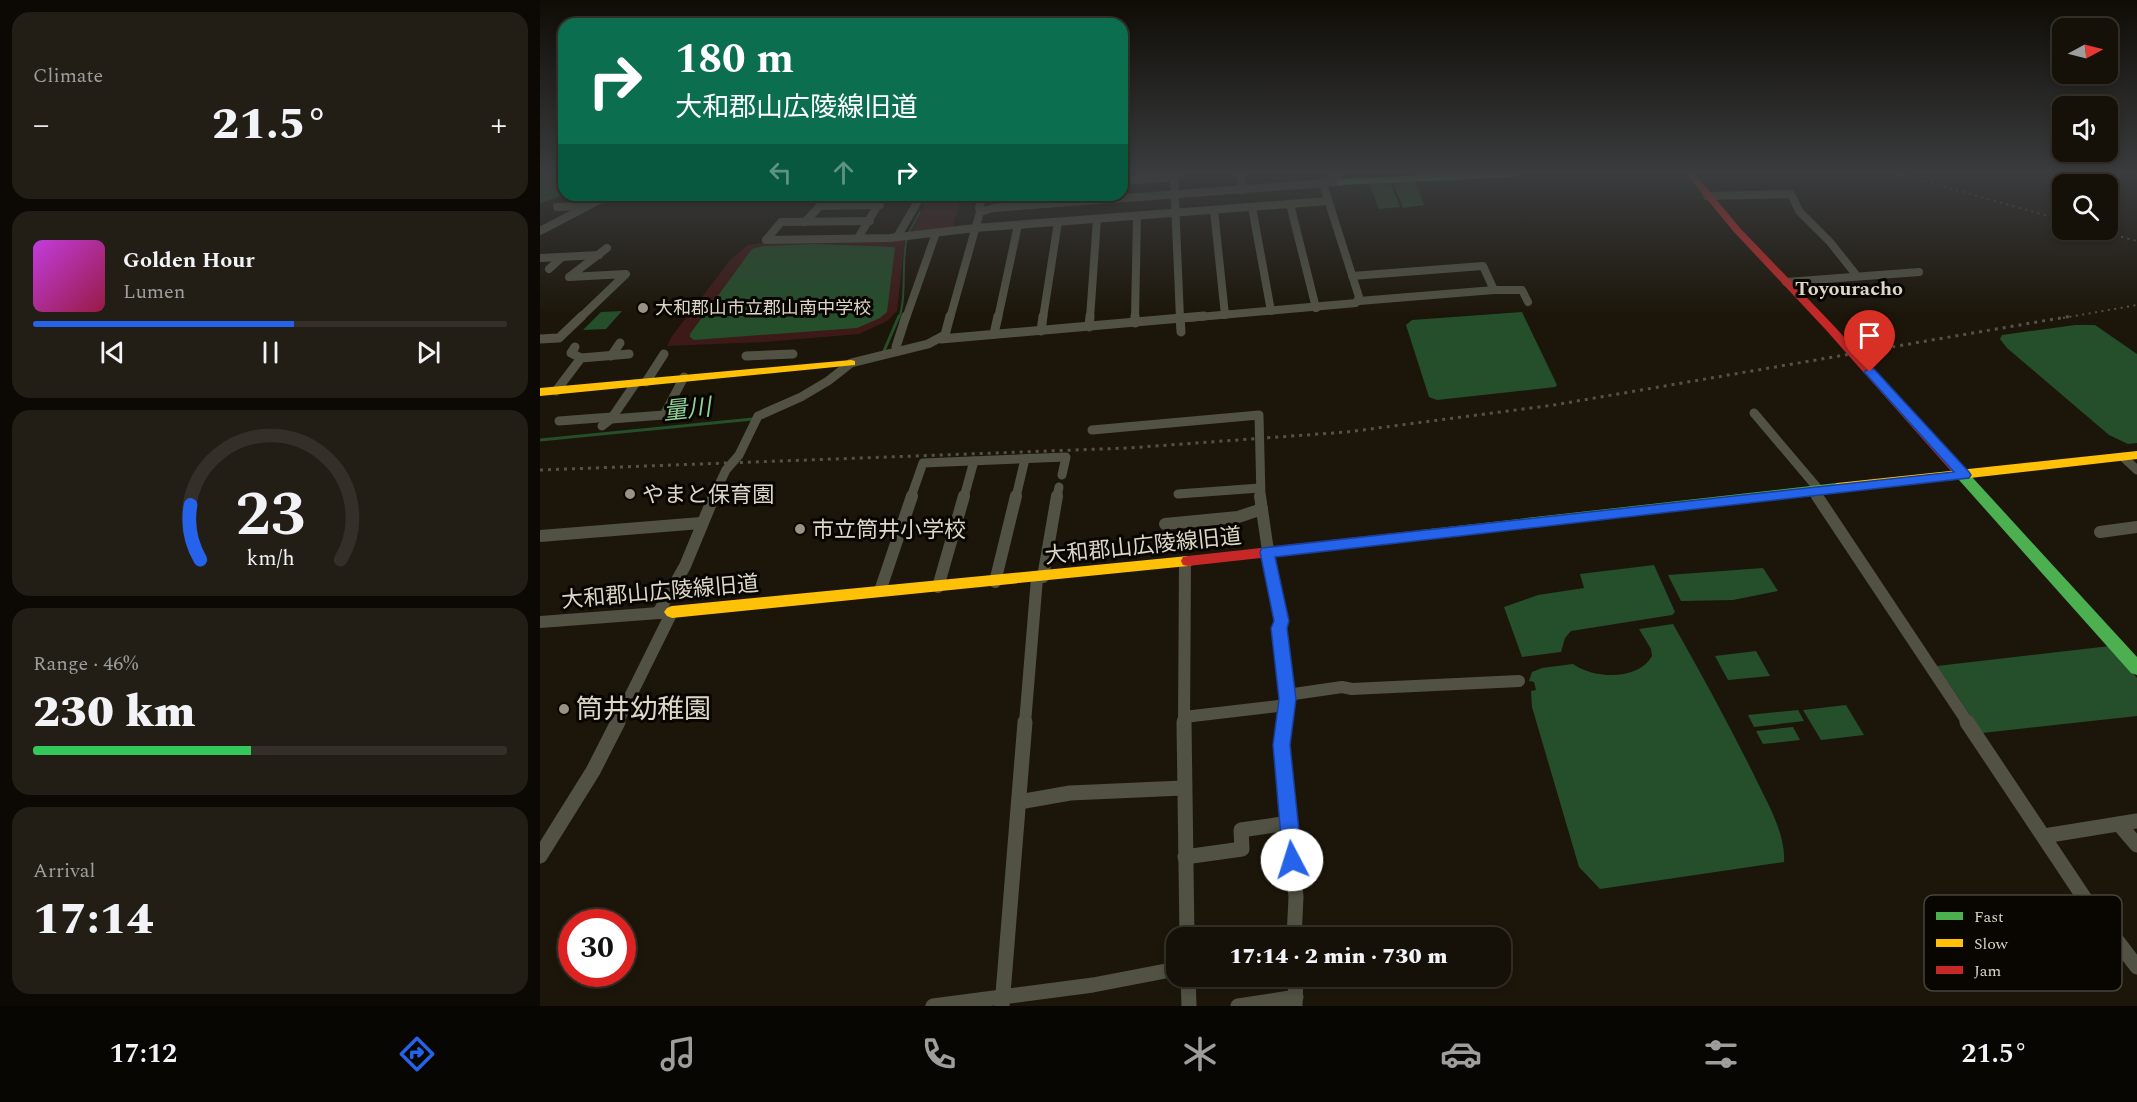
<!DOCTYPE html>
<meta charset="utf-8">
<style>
body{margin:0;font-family:Spectral,"Noto Sans JP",serif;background:#221e16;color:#f1f3f6;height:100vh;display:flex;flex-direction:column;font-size:22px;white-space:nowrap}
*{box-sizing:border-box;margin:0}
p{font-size:20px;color:#9d9d9c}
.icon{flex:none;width:33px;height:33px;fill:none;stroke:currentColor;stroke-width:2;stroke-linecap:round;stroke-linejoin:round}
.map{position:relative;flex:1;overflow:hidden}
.sheet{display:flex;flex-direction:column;gap:12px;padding:12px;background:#0c0904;width:540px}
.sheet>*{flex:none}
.hud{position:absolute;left:18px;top:18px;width:570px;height:183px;border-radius:18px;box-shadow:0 3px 9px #0003,0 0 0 2px #343029;background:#0b6e4f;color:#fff;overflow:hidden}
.needle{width:39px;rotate:83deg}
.fabs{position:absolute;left:1512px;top:18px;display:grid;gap:12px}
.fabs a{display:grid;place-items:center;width:66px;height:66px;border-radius:12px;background:#151008;box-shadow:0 3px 9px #0003,0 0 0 2px #343029;font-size:30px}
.speed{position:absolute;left:18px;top:909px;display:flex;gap:12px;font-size:30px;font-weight:700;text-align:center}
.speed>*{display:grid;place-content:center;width:78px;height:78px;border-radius:50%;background:#151008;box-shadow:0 3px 9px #0003,0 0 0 2px #343029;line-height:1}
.speed .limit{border:9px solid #d22;background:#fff;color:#111}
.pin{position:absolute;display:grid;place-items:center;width:51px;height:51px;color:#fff;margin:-62px -26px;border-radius:50% 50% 50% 0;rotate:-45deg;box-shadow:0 0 6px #0007}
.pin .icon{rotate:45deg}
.me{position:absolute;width:66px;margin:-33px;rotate:355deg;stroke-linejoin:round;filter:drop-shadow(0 0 4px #0008)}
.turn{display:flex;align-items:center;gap:21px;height:126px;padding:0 18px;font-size:27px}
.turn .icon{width:78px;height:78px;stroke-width:2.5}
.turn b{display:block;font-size:42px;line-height:51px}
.lanes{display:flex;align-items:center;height:57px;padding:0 18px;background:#0003;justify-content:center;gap:30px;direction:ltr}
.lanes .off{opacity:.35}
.big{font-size:45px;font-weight:800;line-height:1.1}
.sheet .card{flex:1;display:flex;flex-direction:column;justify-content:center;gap:9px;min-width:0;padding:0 21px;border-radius:18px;background:#221e16}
.sheet .dial{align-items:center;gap:0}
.dial svg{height:156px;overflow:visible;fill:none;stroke:#343029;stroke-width:7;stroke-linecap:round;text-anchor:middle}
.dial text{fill:#f1f3f6;stroke:none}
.song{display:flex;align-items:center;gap:18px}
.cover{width:72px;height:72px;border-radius:9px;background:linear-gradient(135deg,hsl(290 70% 55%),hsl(340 70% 35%))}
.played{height:6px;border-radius:3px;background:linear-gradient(90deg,#2563eb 55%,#343029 55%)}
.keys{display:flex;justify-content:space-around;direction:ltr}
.heat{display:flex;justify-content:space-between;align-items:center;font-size:33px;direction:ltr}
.charge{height:9px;border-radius:4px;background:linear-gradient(90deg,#34c759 46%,#343029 0)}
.trip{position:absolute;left:626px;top:927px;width:345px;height:60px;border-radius:18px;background:#151008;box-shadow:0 3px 9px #0003,0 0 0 2px #343029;font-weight:800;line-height:60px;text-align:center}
.tab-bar{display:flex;height:96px;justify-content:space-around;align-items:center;background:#080603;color:#9d9d9c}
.tab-bar .icon{width:42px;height:42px}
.tab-bar .on{color:#2563eb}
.tab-bar b{font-size:27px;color:#f1f3f6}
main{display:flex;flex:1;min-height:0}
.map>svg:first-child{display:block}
</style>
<main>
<section class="sheet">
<div class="card"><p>Climate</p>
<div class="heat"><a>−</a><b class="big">21.5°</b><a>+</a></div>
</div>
<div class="card">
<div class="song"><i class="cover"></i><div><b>Golden Hour</b><p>Lumen</p></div></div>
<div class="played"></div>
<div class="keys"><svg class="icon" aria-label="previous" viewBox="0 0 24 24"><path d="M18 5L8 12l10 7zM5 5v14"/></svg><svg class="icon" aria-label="pause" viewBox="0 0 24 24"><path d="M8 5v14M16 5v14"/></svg><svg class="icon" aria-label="next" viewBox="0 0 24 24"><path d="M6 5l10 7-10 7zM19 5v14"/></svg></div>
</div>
<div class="card dial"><svg viewBox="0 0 100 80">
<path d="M14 69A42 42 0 1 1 86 69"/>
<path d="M14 69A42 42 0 0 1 9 41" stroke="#2563eb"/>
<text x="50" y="56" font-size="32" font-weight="700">23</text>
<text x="50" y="72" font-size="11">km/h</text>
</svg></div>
<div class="card"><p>Range · 46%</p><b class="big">230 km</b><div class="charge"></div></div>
<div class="card"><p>Arrival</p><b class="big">17:14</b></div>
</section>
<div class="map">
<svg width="1597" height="1006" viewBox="0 0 1597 1006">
<rect width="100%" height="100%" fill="#1c160a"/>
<g fill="#3d1a18">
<path d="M385,195H422L412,229L371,233L382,212Z"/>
<path d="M365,238L357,311L347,321L319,334L224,342L127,346L132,336L191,259L208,245L227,242Z"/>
</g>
<g fill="#254e2b">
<path d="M0,174H24V195L0,203Z"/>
<path d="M875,181L884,205L863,208L853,182Z"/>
<path d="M850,182L860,207L839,209L829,183Z"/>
<path d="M275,244L355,247L347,312L340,318L317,328L154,340L150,337V334L212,249L223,246Z"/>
<path d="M82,311L66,329L43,330L61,312Z"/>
<path d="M982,312L1017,385L1015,387L897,400L889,397L866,325L872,320Z"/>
<path d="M1535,325H1555L1597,354V443L1588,444L1569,435L1467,348L1460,339L1462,335Z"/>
<path d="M1114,565L1135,612L1132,615L1031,631L1025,638L1021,652L982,657L964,607L998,595L1044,588L1040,574Z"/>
<path d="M1223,568L1238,591L1193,600L1141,601L1128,575Z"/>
<path d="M1133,624C1161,673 1187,721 1212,771C1225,799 1246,832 1244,862L1060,889L1039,867L992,707L991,691L996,690L994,682L989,681L992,672L1002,668L1033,664C1054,679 1098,681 1112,656L1111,649L1099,629Z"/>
<path d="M1570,646L1597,678V716L1442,733L1397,666Z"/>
<path d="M1216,651L1230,676L1188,680L1175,656Z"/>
<path d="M1306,705L1324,735L1281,740L1263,710Z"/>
<path d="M1258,710L1264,721L1214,727L1208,715Z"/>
<path d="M1253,727L1260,740L1223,744L1216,731Z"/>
</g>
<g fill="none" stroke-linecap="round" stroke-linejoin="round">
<path stroke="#254e2b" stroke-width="2" d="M359,318C367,298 361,259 367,238C370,229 376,220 380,212"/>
<g stroke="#254e2b" stroke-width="3">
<path d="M344,351L359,316"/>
<path d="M0,440L213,419"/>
</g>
<g stroke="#515243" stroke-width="8">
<path d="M700,174L703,190"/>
<path d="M582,181L634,177L640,318"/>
<path d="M443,195L439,208L443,210"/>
<path d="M1167,196L1251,194L1259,211L1290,242L1317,276"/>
<path d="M750,204L776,308"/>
<path d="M17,207L45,206"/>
<path d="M712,207L731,311"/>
<path d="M674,210L685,315"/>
<path d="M265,222L280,206L340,205"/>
<path d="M0,231L69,195"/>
<path d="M357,237L378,201V195"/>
<path d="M318,238L344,195"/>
<path d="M226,240L350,238L435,228L788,201"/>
<path d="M226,240L241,222L330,221"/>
<path d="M0,258L59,255"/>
<path d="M9,269L22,257"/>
<path d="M812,276L943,266L954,290L819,301"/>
<path d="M1246,282L1379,272"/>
<path d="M954,290H982L988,302"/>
<path d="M40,318L86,274L29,277L67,248"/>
<path d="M366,318L396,233"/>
<path d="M410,318L440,212L453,208L799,182L796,174"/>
<path d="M458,318L478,225"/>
<path d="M503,318L518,222"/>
<path d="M550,318L557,219"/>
<path d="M595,318L597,216"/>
<path d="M647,318L816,303L819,297L783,184"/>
</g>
<g stroke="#515243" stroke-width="9">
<path d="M640,316L641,332"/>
<path d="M595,323V316"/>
<path d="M549,327L550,316"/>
<path d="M501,331L503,316"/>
<path d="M454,334L458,316"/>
<path d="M0,339L19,338L42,316"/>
<path d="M401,339L664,316"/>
<path d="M35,347L31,353L41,358"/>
<path d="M358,351L356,347L366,316"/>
<path d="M71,356L80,343"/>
<path d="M206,356L253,354"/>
<path d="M106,382L124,354"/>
<path d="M16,391L41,358L89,354"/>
<path d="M1214,413L1280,491"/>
<path d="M71,419L124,415L144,377"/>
<path d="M19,421L72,417"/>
<path d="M62,426L71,419L95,384"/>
<path d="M552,430L719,415L721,497"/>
<path d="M1583,457L1597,470"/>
<path d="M1274,492L1278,497"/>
<path d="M638,494L720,488"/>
<path d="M173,497L186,470L199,455L218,416L261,397L288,381L311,363L388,344L405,335L410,316"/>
<path d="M371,497L383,463L526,457L522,475"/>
<path d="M424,497L434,461"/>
<path d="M476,497L485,459"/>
<path d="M517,497L519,487"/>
</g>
<g stroke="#515243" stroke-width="12">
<path d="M720,496L727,544L742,620L739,629L747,699L744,723"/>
<path d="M1277,496L1428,723"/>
<path d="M625,524L698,517L722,509"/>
<path d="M1560,532L1597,527"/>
<path d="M0,536L161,523"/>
<path d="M503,577L517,496"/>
<path d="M455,582L476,496"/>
<path d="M398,587L424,496"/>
<path d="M340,591L372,496"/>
<path d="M118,613L145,566L174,496"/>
<path d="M0,622L132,612L77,723"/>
<path d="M747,695L802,687L812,689L979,681"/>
<path d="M644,717L747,705"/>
<path d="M485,723L497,578"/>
<path d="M644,723L645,562"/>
</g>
<g stroke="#515243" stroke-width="15">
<path d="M644,722L647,938"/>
<path d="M745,722L742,745L756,897L754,938"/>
<path d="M1427,722L1543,896L1597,967"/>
<path d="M479,802L530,793L643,788"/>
<path d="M1579,824L1597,845"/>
<path d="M1504,836L1597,821"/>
<path d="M0,856L53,771L78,722"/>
<path d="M645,857L702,849L701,830L749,823"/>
<path d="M648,976L649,1006"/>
<path d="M393,1006L553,985L636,969"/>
<path d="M462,1006L485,722"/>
<path d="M698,1006L756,997"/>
<path d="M755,1006L756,976"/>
</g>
<g fill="#4caf50" fill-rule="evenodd">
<path d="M917,174H977L973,177L799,185L795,182L799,179Z"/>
<path d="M1416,464L1421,465L1597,657V675L1591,673L1411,471L1410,468L1411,465Z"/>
<path d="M1297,483L1304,488L1302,491L881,540L876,539L874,535L876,531L881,530Z"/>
</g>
<g fill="#ffc107" fill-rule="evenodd">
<path d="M311,360L315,361V365L0,396V388Z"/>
<path d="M1597,451V459L1297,493L1290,488L1297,483Z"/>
<path d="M648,556L653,557L655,561L653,565L648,566L132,618L127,616L124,612L127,608L132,606Z"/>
</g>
<g fill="#c62828" fill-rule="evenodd">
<path d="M1146,174H1155L1200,228L1294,326L1421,465L1422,468L1421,471H1411L1286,330L1194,232Z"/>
<path d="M881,530L886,531L888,535L886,539L881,540L648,566L643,565L641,561L643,557L648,556Z"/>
</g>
<g stroke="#525246" stroke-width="2" stroke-dasharray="2 4.5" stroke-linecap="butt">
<path d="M1360,174L1522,220"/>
<path d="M1556,230L1597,241"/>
<path d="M1523,318L1597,305"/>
</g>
<path stroke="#525246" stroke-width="3" stroke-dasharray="3 5" stroke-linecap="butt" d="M0,470L588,448L807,432L1014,405L1532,316"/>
</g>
<linearGradient id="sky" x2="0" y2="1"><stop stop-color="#0f0c06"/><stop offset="0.55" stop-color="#3a3c3e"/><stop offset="1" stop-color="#3a3c3e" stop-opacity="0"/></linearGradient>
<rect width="1597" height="315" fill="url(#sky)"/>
<path fill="#2563eb" stroke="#184099" stroke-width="1.5" d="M1330,368L1334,369L1429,472L1431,475L1429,478L735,557L749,621L747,628L756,699L750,745L762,860L759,867L752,869L746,867L743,860L733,745L739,699L731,628L734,621L720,552L722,548L1414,472L1326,374L1324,372Z"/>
<g fill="#999385" stroke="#090601" stroke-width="2">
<circle cx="103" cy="308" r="6"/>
<circle cx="90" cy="494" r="6"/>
<circle cx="260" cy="529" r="6"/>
<circle cx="24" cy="709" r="6"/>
</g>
<g text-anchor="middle" stroke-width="6" stroke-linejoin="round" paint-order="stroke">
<g font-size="18" fill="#dcd6c7" stroke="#090601" text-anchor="start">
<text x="115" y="314">大和郡山市立郡山南中学校</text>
</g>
<g font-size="20" font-weight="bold" fill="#dcd6c7" stroke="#090601">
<text x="1309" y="295">Toyouracho</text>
</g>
<g font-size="22" fill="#dcd6c7" stroke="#090601" text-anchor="start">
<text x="102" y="502">やまと保育園</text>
<text x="272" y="537">市立筒井小学校</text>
</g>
<g font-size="22" fill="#dcd6c7" stroke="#090601">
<text transform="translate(603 545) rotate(-6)" y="8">大和郡山広陵線旧道</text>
<text transform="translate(120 591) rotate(-5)" y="8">大和郡山広陵線旧道</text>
</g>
<g font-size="24" font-style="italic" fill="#8ed397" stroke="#090601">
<text transform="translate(147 409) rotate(-6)" y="8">量川</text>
</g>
<g font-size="27" fill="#dcd6c7" stroke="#090601" text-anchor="start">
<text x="36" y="718">筒井幼稚園</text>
</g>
</g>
<rect x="1384" y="895" width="198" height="96" rx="9" fill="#090601" stroke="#48443c" stroke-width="1.5"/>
<rect x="1396" y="912" width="27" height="8" fill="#4caf50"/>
<rect x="1396" y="939" width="27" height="8" fill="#ffc107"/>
<rect x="1396" y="966" width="27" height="8" fill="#c62828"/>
<g font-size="16" fill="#dcd6c7">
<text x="1434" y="922">Fast</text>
<text x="1434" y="949">Slow</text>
<text x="1434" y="976">Jam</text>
</g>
</svg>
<div class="fabs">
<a><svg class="needle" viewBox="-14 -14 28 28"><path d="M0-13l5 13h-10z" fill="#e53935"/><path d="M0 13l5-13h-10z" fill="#9d9d9c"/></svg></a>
<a><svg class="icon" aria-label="sound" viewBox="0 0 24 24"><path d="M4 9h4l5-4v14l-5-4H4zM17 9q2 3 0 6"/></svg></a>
<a><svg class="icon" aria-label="search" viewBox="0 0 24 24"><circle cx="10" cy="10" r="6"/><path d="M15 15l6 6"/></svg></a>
</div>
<div class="speed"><div class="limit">30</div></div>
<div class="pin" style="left:1330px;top:372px;background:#d93025"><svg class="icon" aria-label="arrive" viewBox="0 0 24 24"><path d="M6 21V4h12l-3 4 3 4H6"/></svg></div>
<svg class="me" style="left:752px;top:860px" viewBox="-20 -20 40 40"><circle r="19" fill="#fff"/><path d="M0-13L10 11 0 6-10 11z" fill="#2563eb"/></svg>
<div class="trip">17:14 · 2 min · 730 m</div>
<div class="hud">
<div class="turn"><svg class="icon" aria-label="right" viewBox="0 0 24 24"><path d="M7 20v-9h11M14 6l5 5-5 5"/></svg><div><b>180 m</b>大和郡山広陵線旧道</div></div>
<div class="lanes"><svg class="icon off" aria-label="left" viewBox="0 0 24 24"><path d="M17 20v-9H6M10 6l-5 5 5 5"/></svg><svg class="icon off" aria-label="ahead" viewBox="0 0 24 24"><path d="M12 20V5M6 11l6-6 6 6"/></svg><svg class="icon" aria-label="right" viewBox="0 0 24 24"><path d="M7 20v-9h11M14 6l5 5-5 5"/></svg></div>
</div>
</div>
</main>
<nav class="tab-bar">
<b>17:12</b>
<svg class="icon on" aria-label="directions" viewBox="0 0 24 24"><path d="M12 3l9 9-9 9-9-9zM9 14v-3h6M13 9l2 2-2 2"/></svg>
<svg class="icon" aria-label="music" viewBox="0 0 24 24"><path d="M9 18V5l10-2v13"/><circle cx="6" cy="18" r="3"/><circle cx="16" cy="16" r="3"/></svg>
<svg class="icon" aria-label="phone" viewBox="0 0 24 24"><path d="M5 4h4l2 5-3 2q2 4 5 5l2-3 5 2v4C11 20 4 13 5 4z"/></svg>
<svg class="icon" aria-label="climate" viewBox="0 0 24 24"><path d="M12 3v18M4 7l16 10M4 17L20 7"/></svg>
<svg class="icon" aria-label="car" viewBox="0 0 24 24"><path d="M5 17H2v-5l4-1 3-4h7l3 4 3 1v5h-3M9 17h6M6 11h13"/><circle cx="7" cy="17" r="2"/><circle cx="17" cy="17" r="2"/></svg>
<svg class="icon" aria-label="filters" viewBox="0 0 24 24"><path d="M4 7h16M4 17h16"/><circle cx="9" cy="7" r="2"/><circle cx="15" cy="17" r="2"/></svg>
<b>21.5°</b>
</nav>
